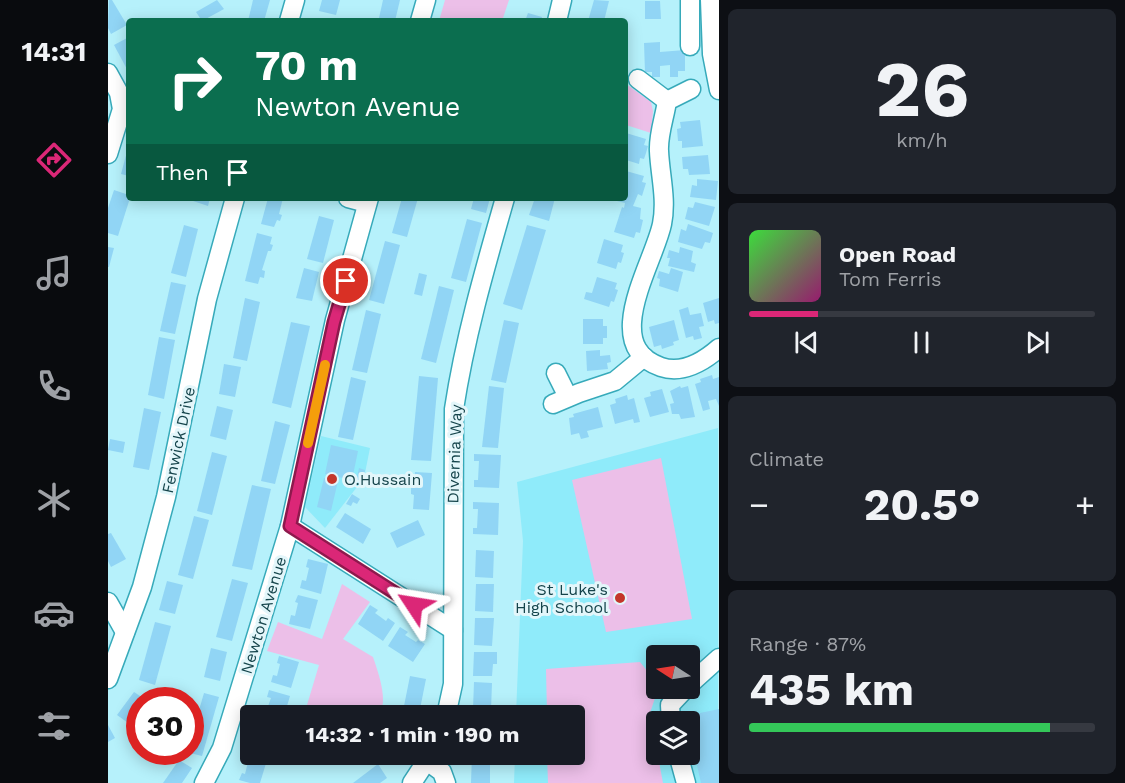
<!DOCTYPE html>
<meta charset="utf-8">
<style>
body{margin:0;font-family:"Work Sans",sans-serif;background:#20242c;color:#f1f3f6;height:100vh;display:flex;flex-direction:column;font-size:22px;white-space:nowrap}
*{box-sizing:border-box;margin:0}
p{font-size:20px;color:#9ea1a6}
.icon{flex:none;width:33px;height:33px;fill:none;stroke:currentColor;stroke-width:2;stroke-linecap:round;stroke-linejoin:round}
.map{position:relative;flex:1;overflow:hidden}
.side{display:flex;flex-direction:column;gap:9px;padding:9px;background:#0d0f14;width:406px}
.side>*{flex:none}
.top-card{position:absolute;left:18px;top:18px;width:502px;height:183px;border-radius:6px;box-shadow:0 3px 15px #0003;background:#0b6e4f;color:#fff;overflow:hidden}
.needle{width:39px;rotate:282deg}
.tools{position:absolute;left:538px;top:645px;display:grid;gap:12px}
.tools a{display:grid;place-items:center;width:54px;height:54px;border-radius:6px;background:#171b24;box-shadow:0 3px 15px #0003;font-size:30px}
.speed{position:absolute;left:18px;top:687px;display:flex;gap:12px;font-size:30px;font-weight:700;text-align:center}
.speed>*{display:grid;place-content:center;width:78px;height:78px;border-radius:50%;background:#171b24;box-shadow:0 3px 15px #0003;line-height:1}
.speed .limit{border:9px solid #d22;background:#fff;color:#111}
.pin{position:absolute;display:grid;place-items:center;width:51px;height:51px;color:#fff;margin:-26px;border:3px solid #fff;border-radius:50%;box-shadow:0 2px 6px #0007}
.me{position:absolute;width:66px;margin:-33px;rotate:303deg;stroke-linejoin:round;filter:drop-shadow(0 0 4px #0008)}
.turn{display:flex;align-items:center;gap:21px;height:126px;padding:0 30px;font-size:27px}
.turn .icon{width:78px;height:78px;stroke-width:2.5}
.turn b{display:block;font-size:42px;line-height:51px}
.then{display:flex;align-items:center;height:57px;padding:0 30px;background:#0003;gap:12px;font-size:22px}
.big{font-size:45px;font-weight:700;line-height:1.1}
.side .tile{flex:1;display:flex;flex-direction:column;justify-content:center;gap:9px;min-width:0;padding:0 21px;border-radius:9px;background:#20242c}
.side .dial{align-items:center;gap:0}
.dial b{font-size:78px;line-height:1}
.song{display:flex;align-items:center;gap:18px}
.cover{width:72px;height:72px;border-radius:9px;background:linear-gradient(135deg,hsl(120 70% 55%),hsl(320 70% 35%))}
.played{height:6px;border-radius:3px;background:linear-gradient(90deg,#db2777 20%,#363941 20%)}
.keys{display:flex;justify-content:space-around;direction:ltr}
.heat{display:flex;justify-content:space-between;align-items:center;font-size:33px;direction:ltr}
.charge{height:9px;border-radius:4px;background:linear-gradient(90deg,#34c759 87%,#363941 0)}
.trip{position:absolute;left:132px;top:705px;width:345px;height:60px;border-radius:6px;background:#171b24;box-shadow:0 3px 15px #0003;font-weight:700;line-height:60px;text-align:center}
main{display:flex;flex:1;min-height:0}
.tab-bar{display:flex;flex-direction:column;width:108px;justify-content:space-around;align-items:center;background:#090b0e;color:#9ea1a6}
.tab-bar .icon{width:42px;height:42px}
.tab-bar .on{color:#db2777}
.tab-bar b{font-size:27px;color:#f1f3f6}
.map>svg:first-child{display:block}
</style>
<main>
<nav class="tab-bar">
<b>14:31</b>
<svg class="icon on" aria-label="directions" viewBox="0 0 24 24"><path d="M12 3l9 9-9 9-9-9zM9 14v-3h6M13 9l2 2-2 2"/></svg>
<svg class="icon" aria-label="music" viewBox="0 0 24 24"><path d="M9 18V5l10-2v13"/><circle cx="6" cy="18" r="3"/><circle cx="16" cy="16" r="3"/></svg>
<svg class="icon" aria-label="phone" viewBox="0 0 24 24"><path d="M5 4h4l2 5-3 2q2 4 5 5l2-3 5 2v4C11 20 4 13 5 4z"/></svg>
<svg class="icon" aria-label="climate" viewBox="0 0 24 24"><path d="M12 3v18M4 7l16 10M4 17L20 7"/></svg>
<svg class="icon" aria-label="car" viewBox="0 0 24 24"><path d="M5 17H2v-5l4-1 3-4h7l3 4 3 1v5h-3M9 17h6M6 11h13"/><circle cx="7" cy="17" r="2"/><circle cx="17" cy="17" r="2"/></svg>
<svg class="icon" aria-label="filters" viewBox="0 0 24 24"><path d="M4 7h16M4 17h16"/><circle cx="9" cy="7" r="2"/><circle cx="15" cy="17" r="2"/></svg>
</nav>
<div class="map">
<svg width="611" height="783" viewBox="0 0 611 783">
<rect width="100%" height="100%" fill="#b6f1fb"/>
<g fill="#8febfa" fill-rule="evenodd">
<path d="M610,428V783H406L407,755L466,754V716L408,715L415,541L409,482ZM549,656H582V688H549ZM549,722H582V754H549Z"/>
<path d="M213,436L262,448L256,478L217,528L197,507Z"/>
</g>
<g fill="#ecbfe8">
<path d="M337,0H401L394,21H331Z"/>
<path d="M518,84L543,102L545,111L543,133L518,125Z"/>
<path d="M553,458L584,619L498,632L464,480Z"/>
<path d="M234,584L262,602L235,639L265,657C270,672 281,701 271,715H196L211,665L159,651L170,622L214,639Z"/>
<path d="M532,662L549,683L550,689L542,713L555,783H440L439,755L466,754V716L439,715L438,669Z"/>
</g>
<g fill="#91d5f5">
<path d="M1,0H4L19,25L3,34L0,28Z"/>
<path d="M109,0L116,9L94,21L88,12Z"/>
<path d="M145,0H162L156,21H140Z"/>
<path d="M214,0H232L228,15L211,11Z"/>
<path d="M275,0H292L287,21L271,18Z"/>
<path d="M486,0L501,1L496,21H480Z"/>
<path d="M537,1H552L553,19H537Z"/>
<path d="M420,13L434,17L433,21H417Z"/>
<path d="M21,37V73L6,45Z"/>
<path d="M552,42V52L577,50V71H570V77H562V65L552,66V77H544V72H537L536,43Z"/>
<path d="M592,120L595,146L574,148V141H570L569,129L573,128L572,122Z"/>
<path d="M518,133L538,139L536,145L540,146L538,153L536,159L532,158L531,164L518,160Z"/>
<path d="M20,148H21V176L13,174Z"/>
<path d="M600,155L602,174L581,175L580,169H575L574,157Z"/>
<path d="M518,171L536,176L534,182L538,183L534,196L530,194L525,206L533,208L532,219L535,220L532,233L528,232L526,238L506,232L514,207L516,208L517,203L509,201L510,198H518Z"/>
<path d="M589,179L610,181L608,200L582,197L584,185L589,186Z"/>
<path d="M6,190L21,195L22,198L10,236L0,233V208Z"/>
<path d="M86,198H102L100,206L85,201Z"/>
<path d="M160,198H175L171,214L174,215L172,221L169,220L166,227L153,224Z"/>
<path d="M294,198H310L299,237L284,233Z"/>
<path d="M366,198H382L378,213L363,209Z"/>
<path d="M427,198H447L441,221L421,215Z"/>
<path d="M587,202L607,207L601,226L577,219L580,207L585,208Z"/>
<path d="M211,216L226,220L215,263L199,259Z"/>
<path d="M359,219L374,223L358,282L343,278Z"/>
<path d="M580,224L605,233L602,243L597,242L594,249L570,242L573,229L578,231Z"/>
<path d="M76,225L90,229L78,277L63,273Z"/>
<path d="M419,225L438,230L414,310L395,304Z"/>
<path d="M149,233L164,237L162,244L165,245L163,251H160L154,270L157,271L156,278L152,277L150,284L137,281Z"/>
<path d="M496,239L515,245L513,252L516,253L513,263L510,262L508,269L489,263Z"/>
<path d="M277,241L292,245L276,304L261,300Z"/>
<path d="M0,247L6,248L1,267H0Z"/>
<path d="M572,247L585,251L583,262L588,264L586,272L560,266L562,258H559L561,250L571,253Z"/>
<path d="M196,268L211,272L204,301L188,298Z"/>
<path d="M563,268L575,272L570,292L551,286L552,279L549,278L551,271L561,274Z"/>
<path d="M311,273L319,275L314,296L306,294Z"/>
<path d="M489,277L509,283L507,289L510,290L506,302L503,301L501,307L476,299L478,292L484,293Z"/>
<path d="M63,282L78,285L67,334L52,331Z"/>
<path d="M331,286L346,290L328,363L313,359Z"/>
<path d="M137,298L152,302L139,361L125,358Z"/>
<path d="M611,298V323L607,324L606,320L600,322L595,303Z"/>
<path d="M580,307L582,315L593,313L596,326L591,327L594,338L586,340L585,336L578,338L571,310Z"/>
<path d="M258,310L273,314L259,373L244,370Z"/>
<path d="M475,319H495V326H499V338H495V344H475Z"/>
<path d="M396,320L411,323L398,383L383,380Z"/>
<path d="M566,320L571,340L565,342L566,345L554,349L553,345L546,347L541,327Z"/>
<path d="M183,322L202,326L183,408L164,403Z"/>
<path d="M51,337L67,340L56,399L40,395Z"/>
<path d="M492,350V356L502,355L503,362L499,363L500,369L479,371L478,351Z"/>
<path d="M116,364L133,367L127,397L111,394Z"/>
<path d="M604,375L605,379L611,377V406L608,399L600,401L602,409L595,411L587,384L593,382L592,379Z"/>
<path d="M311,376L330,378L323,461L303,460Z"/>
<path d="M243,377L258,381L245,440L230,437Z"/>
<path d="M381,386L396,388L390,448L374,447Z"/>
<path d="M572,386L573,388L580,386L587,417L573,419L571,414H564L562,404L566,403L562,391Z"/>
<path d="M554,389L561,412L542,417L536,398L543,396L542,392Z"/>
<path d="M519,395L520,400L526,398L532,422L526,423L525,419L507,424L502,405L508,403L507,399Z"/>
<path d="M109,406L125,410L118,440L102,436Z"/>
<path d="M490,407L495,427L479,431L481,437L473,439L471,433L463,435L461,418L466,417L465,414Z"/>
<path d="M36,408L53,412L41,470L25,467Z"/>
<path d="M167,421L182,425L167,484L153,481Z"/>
<path d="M2,439L17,442L15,453L0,450Z"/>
<path d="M223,445L250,451L244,480L217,474Z"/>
<path d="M104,452L119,456L104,515L89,511Z"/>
<path d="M366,454L393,455L391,488L366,487V480H370L371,461H366Z"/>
<path d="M251,468L257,470L255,482L248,481Z"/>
<path d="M307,472L324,473L321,510L305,509L306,495L303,494V487L306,488Z"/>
<path d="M216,478L230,481L223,511L209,507Z"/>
<path d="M144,485L163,489L144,570L124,566Z"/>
<path d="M244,494L252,499L249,504L245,502L243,506L238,504Z"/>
<path d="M365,502L391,503L390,535L365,534V528H369L370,509H365Z"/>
<path d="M237,513L263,529L255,544L228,527Z"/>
<path d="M86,516L101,520L85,579L70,575Z"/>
<path d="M310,520L317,535L289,548L282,533Z"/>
<path d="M3,533L18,559L3,567L0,561V534Z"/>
<path d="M368,550L386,551L385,578L367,577Z"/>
<path d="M200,559L220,564L213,594L192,588L194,580L198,581L201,568L198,567Z"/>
<path d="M124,579L140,583L124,641L108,637Z"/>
<path d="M59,581L75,585L67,614L51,610Z"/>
<path d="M368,584H386L385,612L367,611Z"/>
<path d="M190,595L210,600L202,629L181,624L183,615L187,616L190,603L187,602Z"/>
<path d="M262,605L270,610L267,613L278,621L280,618L287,623L275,641L250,624Z"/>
<path d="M367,618H386L384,646L366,645Z"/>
<path d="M47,622L63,626L47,685L31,680Z"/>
<path d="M292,627L300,632L297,635L308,642L310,640L317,644L305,662L280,646Z"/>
<path d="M103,648L119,652L112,681L96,677Z"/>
<path d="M366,652H389V664H385L384,676H365Z"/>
<path d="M171,656L191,662L183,688L163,682L165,675L169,676L172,664L169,663Z"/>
<path d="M302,676L318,679L312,709L296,706Z"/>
<path d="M366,682L384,683L383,710L365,709Z"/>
<path d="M161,690L182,696L176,716H154L156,708L159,709L163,698L159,697Z"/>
<path d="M26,692L38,700H32V713L23,725L9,715Z"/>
<path d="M96,693L111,697L94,756L82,753V741Z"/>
<path d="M611,709V783H593L586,752L592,751L586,727L582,728V722H580L578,716Z"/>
<path d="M0,725L7,738L0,742Z"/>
<path d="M139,754L159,760L152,783H142L131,780L134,773L137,774L140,762L137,761Z"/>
<path d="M364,754H382V783H363Z"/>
<path d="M71,760L84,768L74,783H55Z"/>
<path d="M270,764L279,778L272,783H245Z"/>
</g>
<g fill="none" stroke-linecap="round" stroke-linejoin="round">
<defs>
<g id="minor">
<path d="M582,0V46"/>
<path d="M602,0L604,54L611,90"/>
<path d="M181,21L187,0"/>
<path d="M312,21L318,0"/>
<path d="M449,21L454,0"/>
<path d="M0,73L11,93L14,109L0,154"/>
<path d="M530,79L559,101"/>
<path d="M583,89L559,101C557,116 550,135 551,151C552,175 559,199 554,224C546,263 491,346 553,367C574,374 595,362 611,348"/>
<path d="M240,198L259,203"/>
<path d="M448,373L460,397"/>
<path d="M445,404L471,393L507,381L536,357"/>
<path d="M182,526L345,630"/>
<path d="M0,602L17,632"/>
<path d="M0,679L34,587L58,497L99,299L127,198"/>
<path d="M582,684L611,658"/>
<path d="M338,716L345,684L346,409C357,337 377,268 397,198"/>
<path d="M563,722L562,705L578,688"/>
<path d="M570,754L578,783"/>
<path d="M319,761L334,772L338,783"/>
<path d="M96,783L114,748L182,526L227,320L261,198"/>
<path d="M304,783L323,754"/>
</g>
</defs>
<use href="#minor" stroke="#37aaba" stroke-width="21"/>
<use href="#minor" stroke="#fff" stroke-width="18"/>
</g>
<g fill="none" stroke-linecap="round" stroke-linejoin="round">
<defs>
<path id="route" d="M238,281L226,322L182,526L306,605"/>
</defs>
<use href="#route" stroke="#8e194d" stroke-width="15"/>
<use href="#route" stroke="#db2777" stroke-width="10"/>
<path stroke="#f59e0b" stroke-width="10" d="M200,443L217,365"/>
</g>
<g fill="#c3362a" stroke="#e3f6fa" stroke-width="2">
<circle cx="224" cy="479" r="6"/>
<circle cx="512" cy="598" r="6"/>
</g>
<g text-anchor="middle" stroke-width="6" stroke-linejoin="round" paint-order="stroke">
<g font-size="16" fill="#15444b" stroke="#e3f6fa">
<text transform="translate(70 440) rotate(-78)" y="6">Fenwick Drive</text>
<text transform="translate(346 454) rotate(-88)" y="6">Divernia Way</text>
<text transform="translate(155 615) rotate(-73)" y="6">Newton Avenue</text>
</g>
<g font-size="16" fill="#15444b" stroke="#e3f6fa" text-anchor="start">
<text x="236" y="485">O.Hussain</text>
<text x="500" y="595" text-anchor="end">St Luke's<tspan x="500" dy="18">High School</tspan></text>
</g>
</g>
</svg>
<div class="tools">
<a><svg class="needle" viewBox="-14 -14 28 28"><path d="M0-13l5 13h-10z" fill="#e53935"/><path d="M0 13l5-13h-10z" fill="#9ea1a6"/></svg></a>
<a><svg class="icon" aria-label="layers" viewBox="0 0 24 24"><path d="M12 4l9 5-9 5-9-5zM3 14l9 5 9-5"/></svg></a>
</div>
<div class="speed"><div class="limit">30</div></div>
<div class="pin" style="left:238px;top:281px;background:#d93025"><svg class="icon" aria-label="arrive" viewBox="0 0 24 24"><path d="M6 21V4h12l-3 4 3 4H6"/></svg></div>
<svg class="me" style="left:306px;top:605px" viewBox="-20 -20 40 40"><path d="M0-17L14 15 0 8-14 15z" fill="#db2777" stroke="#fff" stroke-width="4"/></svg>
<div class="trip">14:32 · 1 min · 190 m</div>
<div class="top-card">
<div class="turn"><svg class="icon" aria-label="right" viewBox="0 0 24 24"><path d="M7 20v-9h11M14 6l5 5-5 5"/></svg><div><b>70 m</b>Newton Avenue</div></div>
<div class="then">Then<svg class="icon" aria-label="arrive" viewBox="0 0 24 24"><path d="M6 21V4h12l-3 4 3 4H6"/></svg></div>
</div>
</div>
<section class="side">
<div class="tile dial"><b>26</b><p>km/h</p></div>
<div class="tile">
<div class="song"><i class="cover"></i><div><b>Open Road</b><p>Tom Ferris</p></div></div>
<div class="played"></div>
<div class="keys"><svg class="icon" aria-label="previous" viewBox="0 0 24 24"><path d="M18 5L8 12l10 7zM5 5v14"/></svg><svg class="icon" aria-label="pause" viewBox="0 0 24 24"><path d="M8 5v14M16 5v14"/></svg><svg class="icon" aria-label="next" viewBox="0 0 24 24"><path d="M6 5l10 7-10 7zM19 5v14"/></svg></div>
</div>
<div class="tile"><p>Climate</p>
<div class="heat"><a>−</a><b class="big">20.5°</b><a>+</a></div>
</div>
<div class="tile"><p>Range · 87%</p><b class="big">435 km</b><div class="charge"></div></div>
</section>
</main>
